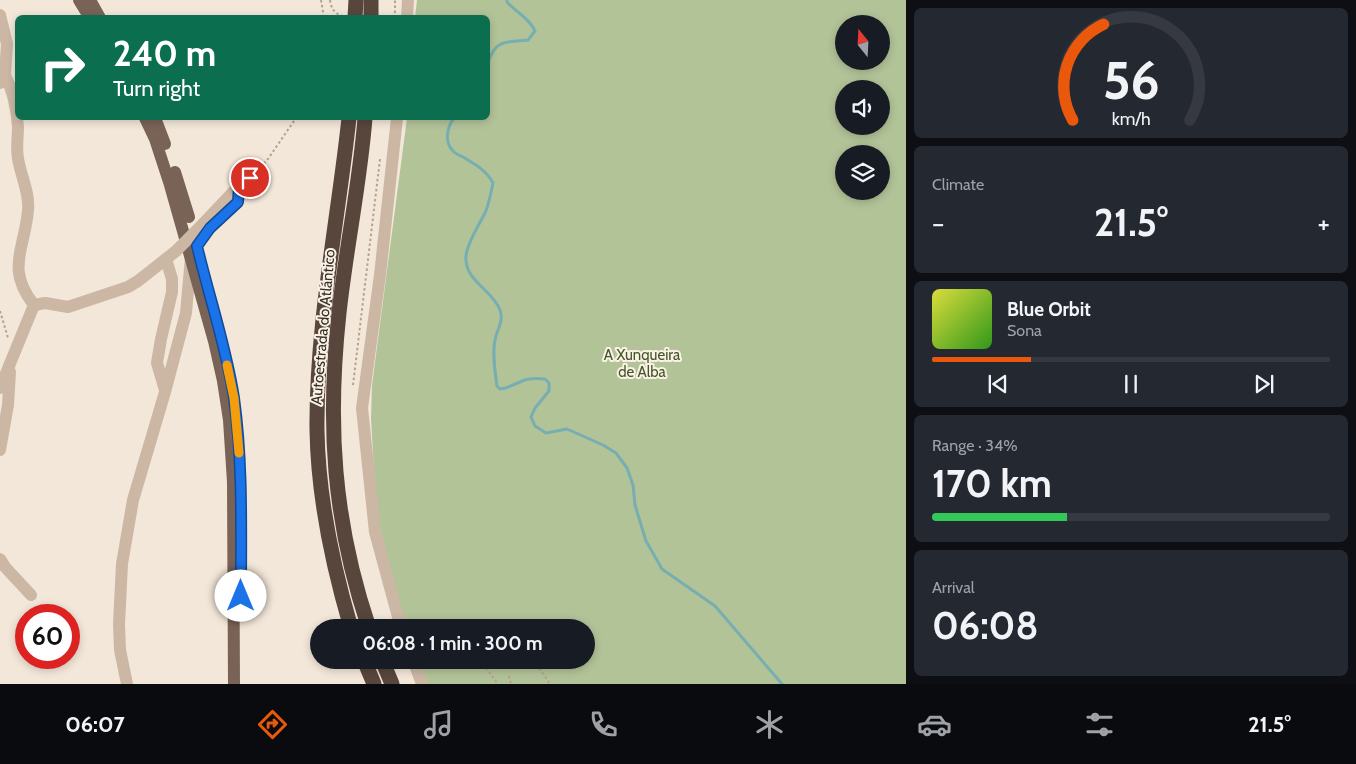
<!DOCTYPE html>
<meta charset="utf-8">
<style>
body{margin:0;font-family:Cabin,sans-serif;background:#242831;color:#f1f3f6;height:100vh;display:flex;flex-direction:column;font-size:19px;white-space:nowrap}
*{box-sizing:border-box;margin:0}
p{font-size:16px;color:#9ea1a6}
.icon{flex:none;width:28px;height:28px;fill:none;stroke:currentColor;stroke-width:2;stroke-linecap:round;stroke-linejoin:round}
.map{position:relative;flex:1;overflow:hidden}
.panel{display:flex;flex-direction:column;gap:8px;padding:8px;background:#0d0f14;width:450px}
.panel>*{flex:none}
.banner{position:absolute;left:15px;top:15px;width:475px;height:105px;border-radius:8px;box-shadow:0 2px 8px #0003;background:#0b6e4f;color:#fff;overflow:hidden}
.needle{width:32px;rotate:342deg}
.buttons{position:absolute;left:835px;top:15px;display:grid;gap:10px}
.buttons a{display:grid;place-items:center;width:55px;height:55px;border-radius:50%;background:#171b24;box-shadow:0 2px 8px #0003;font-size:25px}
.speed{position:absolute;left:15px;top:604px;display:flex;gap:10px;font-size:25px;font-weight:700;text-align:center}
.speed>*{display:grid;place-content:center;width:65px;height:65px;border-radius:50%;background:#171b24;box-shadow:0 2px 8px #0003;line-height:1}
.speed .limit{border:8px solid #d22;background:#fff;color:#111}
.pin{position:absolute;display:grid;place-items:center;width:42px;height:42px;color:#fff;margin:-21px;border:2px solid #fff;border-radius:50%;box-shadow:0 1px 5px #0007}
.me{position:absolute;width:55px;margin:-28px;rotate:0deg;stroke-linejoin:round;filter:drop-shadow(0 0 4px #0008)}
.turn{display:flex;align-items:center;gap:18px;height:105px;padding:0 15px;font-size:22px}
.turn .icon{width:65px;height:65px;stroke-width:2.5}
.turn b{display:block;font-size:35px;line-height:42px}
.big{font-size:38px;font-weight:700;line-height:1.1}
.panel .card{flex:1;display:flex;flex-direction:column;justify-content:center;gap:8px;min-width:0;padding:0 18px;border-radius:8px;background:#242831}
.panel .dial{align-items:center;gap:0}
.dial svg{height:130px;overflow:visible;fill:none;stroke:#363941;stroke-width:7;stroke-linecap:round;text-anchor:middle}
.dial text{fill:#f1f3f6;stroke:none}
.song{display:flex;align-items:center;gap:15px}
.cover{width:60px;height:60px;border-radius:8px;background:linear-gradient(135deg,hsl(60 70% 55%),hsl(110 70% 35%))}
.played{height:5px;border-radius:2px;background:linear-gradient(90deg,#ea580c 25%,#363941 25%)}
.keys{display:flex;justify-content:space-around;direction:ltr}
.heat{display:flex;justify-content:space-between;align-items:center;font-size:28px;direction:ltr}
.charge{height:8px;border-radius:4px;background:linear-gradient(90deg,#34c759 34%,#363941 0)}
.trip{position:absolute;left:310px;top:619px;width:285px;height:50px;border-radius:25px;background:#171b24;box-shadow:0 2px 8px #0003;font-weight:700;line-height:50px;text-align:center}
.tab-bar{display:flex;height:80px;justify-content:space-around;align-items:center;background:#090b0e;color:#9ea1a6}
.tab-bar .icon{width:35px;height:35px}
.tab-bar .active{color:#ea580c}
.tab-bar b{font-size:22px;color:#f1f3f6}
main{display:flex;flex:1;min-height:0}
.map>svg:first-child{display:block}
</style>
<main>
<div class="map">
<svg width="906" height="684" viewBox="0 0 906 684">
<rect width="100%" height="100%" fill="#f3e7d9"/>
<path fill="#b3c398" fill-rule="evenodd" d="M417,0H906V684H427L418,660H586V628H406L385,555L376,505L371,419L372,385L407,118H488V18L415,17ZM844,24H881V61H844ZM844,89H881V126H844ZM844,154H881V191H844Z"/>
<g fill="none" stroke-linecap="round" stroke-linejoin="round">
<g stroke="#76aeb1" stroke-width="3">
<path d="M488,62C497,38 505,43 528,40L535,31C530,19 516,12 507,2V0"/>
<path d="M454,118C447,127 444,142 453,151C455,154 460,155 463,157C475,164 487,171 493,183C491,193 489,204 485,213C479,225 467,243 466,256C464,281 492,289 500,310C504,321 497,329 495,340C492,354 495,371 497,386L500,389C509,388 512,385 520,382C527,378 537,378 545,379L549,383V391L535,408L531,417L535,426L546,433L567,429L603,445L616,453L627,468L633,485L635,505L646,541L662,569L715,606L782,684"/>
</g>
<g stroke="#b7a18e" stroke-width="2" stroke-dasharray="2.5 2.5" stroke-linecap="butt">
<path d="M321,0L324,18"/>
<path d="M330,0C331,8 334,13 342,16"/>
<path d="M394,18L395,11V0"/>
<path d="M257,171L268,159L296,118"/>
<path d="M0,311L8,338"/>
<path d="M353,385L380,159"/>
<path d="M480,660L498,684"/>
<path d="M534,660L550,684"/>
<path d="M509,676L511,684"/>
</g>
<g stroke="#cbb7a4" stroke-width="12">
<path d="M0,15L7,44L5,75"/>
<path d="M407,18L408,0"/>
<path d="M0,83L5,75C13,91 17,110 18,127C18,137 16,148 18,158C20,174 30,193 28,210C25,249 5,268 34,305L45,303L68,307L128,287L138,281L176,251"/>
<path d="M397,118L380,275L362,408L375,532L401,628"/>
<path d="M203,224L239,186L250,178"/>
<path d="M0,388L34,305"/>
<path d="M165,390L157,363L161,339L172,292V279L166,259"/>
<path d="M0,450L8,405L10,372"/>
<path d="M0,559L5,567L31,595"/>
<path d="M413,660L422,684"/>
<path d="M127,684L120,650L119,624L122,564L133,500L165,392L186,313L191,257L197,246L210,228L238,202L239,186"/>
</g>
<g stroke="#796356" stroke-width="12">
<path d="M79,0L90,18"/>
<path d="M90,0L100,18"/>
<path d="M145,118L155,139L170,185L214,341L223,381L229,420L233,482L234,684"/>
<path d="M155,118L165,144"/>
<path d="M175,172L189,217"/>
</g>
<g stroke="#58463d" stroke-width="15">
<path d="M355,18L356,0"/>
<path d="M371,18V0"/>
<path d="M349,118C338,221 316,325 317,430C318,497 332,563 351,628"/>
<path d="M365,118C360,183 346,248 339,313C327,424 333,521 369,628"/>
<path d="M364,660L374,684"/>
<path d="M382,660L392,684"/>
</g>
<path stroke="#cbb7a4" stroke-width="12" d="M176,251L203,224"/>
</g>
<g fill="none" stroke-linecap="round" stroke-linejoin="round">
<defs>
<path id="route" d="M241,596C241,530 243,463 234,398C226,346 209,297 197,246L210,228L238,202L239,186L250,178"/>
</defs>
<use href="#route" stroke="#114b97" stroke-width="12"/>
<use href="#route" stroke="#1a73e8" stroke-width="9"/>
<path stroke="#f59e0b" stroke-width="9" d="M227,365L234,398L239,453"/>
</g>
<g text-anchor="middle" stroke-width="4" stroke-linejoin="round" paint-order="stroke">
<g font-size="15" fill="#362c26" stroke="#faf1e5">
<text transform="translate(323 327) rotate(-85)" y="5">Autoestrada do Atlántico</text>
</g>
<g font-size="15" fill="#445629" stroke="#faf1e5">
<text x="642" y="360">A Xunqueira<tspan x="642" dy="17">de Alba</tspan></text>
</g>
</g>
</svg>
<div class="buttons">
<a><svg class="needle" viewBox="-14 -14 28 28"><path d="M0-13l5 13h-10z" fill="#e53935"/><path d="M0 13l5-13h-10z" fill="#9ea1a6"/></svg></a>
<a><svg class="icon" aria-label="sound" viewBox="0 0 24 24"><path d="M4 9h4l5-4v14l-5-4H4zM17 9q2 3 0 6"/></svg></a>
<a><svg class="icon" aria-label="layers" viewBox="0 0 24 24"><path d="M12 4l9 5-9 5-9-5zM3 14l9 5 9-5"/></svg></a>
</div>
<div class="speed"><div class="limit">60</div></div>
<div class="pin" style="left:250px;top:178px;background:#d93025"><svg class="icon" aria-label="arrive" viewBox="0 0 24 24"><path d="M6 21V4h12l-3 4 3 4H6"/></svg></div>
<svg class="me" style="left:241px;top:596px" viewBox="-20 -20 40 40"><circle r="19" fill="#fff"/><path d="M0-13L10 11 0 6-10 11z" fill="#1a73e8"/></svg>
<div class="trip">06:08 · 1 min · 300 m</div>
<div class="banner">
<div class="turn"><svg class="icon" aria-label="right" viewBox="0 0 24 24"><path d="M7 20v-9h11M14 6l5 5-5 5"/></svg><div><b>240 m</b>Turn right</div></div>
</div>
</div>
<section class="panel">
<div class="card dial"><svg viewBox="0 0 100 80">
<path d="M14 69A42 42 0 1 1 86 69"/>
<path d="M14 69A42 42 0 0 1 33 10" stroke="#ea580c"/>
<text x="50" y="56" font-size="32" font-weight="700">56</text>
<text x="50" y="72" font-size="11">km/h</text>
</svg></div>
<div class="card"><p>Climate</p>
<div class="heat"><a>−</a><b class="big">21.5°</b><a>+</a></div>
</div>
<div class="card">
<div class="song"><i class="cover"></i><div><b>Blue Orbit</b><p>Sona</p></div></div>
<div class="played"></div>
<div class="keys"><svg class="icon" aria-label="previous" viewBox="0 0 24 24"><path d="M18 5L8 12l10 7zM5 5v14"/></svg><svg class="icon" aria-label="pause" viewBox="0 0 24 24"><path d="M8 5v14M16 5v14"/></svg><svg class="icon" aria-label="next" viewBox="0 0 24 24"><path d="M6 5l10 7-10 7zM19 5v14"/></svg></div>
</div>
<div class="card"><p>Range · 34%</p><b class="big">170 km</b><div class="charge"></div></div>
<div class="card"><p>Arrival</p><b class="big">06:08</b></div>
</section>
</main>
<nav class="tab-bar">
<b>06:07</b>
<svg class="icon active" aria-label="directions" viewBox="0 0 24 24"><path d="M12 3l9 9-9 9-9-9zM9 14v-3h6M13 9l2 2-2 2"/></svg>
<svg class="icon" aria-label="music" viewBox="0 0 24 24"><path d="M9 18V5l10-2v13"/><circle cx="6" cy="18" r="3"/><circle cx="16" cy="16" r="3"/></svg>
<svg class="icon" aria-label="phone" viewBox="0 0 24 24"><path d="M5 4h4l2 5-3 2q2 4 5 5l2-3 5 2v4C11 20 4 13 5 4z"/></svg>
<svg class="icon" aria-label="climate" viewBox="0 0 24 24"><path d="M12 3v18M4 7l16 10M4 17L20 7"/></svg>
<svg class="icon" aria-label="car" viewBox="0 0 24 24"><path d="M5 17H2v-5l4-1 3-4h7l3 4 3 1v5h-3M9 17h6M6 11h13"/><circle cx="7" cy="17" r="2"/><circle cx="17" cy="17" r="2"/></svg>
<svg class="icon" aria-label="filters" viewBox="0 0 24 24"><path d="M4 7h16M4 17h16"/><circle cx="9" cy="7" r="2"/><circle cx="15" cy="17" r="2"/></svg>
<b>21.5°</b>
</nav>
